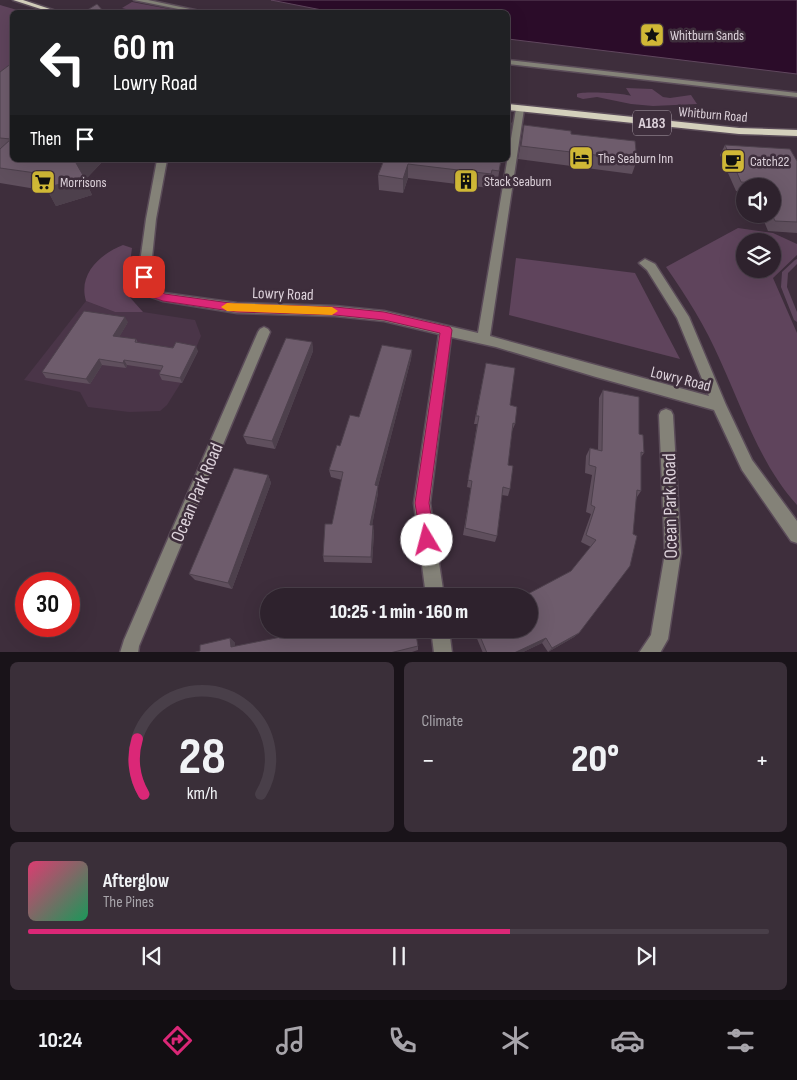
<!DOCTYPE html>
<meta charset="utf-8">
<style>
body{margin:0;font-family:"Sofia Sans Condensed",sans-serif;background:#3a2f39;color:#f1f3f6;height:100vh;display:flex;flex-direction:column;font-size:19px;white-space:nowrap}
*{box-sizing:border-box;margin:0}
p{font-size:16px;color:#a7a4aa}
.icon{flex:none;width:28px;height:28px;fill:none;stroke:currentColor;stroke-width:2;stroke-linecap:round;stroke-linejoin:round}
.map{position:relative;height:652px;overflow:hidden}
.details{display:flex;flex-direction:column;gap:10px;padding:10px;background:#191319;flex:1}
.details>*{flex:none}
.hud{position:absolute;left:10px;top:10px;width:500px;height:152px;border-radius:8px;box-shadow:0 5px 20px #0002,0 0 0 1px #493f49;background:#202124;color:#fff;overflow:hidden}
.buttons{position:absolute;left:736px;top:178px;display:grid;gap:10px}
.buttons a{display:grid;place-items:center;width:45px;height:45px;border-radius:50%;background:#2e222d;box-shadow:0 5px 20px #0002,0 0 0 1px #493f49;font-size:25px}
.speed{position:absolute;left:15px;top:572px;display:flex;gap:10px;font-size:25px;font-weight:700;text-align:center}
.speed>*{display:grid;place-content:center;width:65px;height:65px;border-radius:50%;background:#2e222d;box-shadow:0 5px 20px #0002,0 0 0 1px #493f49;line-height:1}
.speed .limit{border:8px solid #d22;background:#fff;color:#111}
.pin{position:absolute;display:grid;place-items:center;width:42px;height:42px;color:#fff;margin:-21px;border-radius:10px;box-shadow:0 2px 8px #0006}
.me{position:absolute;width:55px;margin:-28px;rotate:352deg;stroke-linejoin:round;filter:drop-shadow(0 0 4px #0008)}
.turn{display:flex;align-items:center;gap:18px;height:105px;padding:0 20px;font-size:22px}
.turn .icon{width:65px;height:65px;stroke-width:2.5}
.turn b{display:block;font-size:35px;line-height:42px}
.then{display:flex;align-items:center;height:48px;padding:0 20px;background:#0003;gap:10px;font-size:19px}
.big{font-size:38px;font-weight:800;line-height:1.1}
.details .tile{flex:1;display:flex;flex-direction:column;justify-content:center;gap:8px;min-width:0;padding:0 18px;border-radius:8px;background:#3a2f39}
.details .dial{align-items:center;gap:0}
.dial svg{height:130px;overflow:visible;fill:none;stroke:#493f49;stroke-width:7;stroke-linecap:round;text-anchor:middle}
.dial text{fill:#f1f3f6;stroke:none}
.song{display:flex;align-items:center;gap:15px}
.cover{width:60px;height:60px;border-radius:8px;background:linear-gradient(135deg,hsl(340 70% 55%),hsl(150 70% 35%))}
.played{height:5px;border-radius:2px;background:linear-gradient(90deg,#db2777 65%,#493f49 65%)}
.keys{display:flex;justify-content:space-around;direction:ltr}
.heat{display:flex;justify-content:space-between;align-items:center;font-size:28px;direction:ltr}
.details .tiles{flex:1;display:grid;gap:10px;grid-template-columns:1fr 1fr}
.tile:last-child{grid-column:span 2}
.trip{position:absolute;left:260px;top:588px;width:278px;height:50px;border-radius:25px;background:#2e222d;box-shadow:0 5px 20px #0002,0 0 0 1px #493f49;font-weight:800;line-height:50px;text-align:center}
.menu{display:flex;height:80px;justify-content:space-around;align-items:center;background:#120e12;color:#a7a4aa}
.menu .icon{width:35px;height:35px}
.menu .active{color:#db2777}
.menu b{font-size:22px;color:#f1f3f6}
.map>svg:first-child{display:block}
</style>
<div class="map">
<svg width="797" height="653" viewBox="0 0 797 653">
<rect width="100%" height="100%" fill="#3e2e3c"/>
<path fill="#4a3548" d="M86,301L115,312H143L195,320L201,336L182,381L167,405L160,411L129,412L88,407L80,392L24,380Z"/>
<g fill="#5f445c" fill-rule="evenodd">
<path d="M132,2L185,12H137L122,8Z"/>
<path d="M0,5L24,12H12V84L0,93Z"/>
<path d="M626,88L652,89L663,97L670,98L691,95L697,104L653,106L631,104L597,97L583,99L577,97V94C583,91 623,93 631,96Z"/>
<path d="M738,228L773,233L797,244V255L773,278L797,333V505C760,464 743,410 720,360C705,326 687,297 666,267ZM745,241H772V269H745Z"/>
<path d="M123,245L132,248L126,293L143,312H115L86,301C78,274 100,254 123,245Z"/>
<path d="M516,258L635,273L680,359L509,315Z"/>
</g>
<path fill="#2b0c29" stroke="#60475e" d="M271,0H797V74L508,39V12H332Z"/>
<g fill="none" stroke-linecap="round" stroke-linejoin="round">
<path fill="#60475e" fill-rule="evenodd" d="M797,259V264L788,273L787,287L797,312V322L794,320L781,287L782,272L795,260Z"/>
<defs>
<g id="minor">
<path d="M134,0H148L204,12H193Z"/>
<path d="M508,60L797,93V97L508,64Z"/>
<path d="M520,106L524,109L490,336L709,396L677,318L647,270L639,263L645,259L655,264L689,317L726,405L752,460L797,521V543L791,541L742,470L714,410L596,377L496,347L451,337L430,503L444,596H426L414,503L439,334L384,321L335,316L237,313L163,301L146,295L138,277L146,219L157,160H167L156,219L150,277L155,289L164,293L237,303L335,306L384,311L478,333L516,109Z"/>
<path d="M264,327L268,329L270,332L139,646L138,653H120L124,640L258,332L260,329Z"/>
<path d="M666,409L671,411L673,415L681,553L668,639L660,653H639L651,635L665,553L659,415L661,411Z"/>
<path d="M431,629H449L452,653H434Z"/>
</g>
<g id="major">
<path d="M13,0H23L59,12H50Z"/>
<path d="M508,104L739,128L797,130V136L739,134L508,110Z"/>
</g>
</defs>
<use href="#minor" stroke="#5b4c59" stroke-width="3"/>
<use href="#major" stroke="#5b4c59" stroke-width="3"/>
<use href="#minor" fill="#848278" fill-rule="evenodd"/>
<use href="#major" fill="#d4d0bc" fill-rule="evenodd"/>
</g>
<g fill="#5f4f5d">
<path d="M12,63V160H104L85,180L92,195L56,206L48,191L0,183V72Z"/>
<path d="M524,125L571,134L637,160L632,174L518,159Z"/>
<path d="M725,145L797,161V233L768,231L761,214H772V186H745V192L736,191L720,155Z"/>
<path d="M384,160H501L497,185L490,184L489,188L408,178L403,193L379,190L378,175Z"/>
<path d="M128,322L119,337L136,339L138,343L198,351L182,383L162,380L159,374L161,370L127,365L126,368L102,365L90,384L46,378L42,372Z"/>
<path d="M312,342L313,351L275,449L247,444L243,436Z"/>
<path d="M412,350L411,359L378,486V493L372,525L374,532L372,563L324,562L323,556L332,524L342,480L331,477L329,470L340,446L359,417Z"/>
<path d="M486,363L510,405L515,424L512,431L508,465L510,489L508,496L502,495L497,536L495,542L463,535L471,488L467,487L477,424H474Z"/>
<path d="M603,390L639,434L644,453L641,457V491L637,497L579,633L574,637L548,652L542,643L521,653H483L473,629H529L571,571L591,547L581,542L591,514L586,512L592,475L585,473L586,456L590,448L598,450L599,398Z"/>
<path d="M268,475L271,483L232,589L195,580L189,574Z"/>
<path d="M230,638L235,643V646H418V650L409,653H192L200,651Z"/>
</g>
<g fill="#4d404c">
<path d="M79,160H104L85,180L92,195L56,206L46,188Z"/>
<path d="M408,164V178L403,193V179Z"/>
<path d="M125,317L128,322L117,341L113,336Z"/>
<path d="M312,342L313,351L275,449L272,441Z"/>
<path d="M196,346L198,351L182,383L180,378Z"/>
<path d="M412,350L411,359L378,486V493L371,532L370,525L375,485Z"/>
<path d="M99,359L102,365L90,384L86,379Z"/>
<path d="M124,360L127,365L126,368L123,363Z"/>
<path d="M268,475L271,483L232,589L228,583Z"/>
<path d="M373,525L374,532L372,563L371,557Z"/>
<path d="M579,633L574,637L548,652L552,648Z"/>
<path d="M230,638L235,643V651L231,647Z"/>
<path d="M546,638L542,643L521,653H514Z"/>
</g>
<g fill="#6e5c6c" stroke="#4d404c">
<path d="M97,4L104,12H84Z"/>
<path d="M12,63V160H79L76,163L84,177L46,188L43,174L0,168V149L11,139L0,138V72Z"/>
<path d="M508,108L510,109L508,123H512L508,144Z"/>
<path d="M524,125L571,131V134L635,141L637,160L521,146Z"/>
<path d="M725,145L790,149L797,161V222L775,221L772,214V186H760L758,183L741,182Z"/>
<path d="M384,160H501L499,171L492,170L491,174L408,164L403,179L378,175Z"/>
<path d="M84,311L125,317L113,336L136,339L135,342L173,348L176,342L196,346L180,378L159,374L163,366L124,360L123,363L99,359L86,379L42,372Z"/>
<path d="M286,338L312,342L272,441L243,436Z"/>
<path d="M382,345L412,350L375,485L378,486L370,525H373L371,557L323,556L325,524H332L343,472L329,470L337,445L340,446L350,415L359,417Z"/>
<path d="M486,363L515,368L510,405L517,407L515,424L513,423L508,465L513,466L510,489L503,487L497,536L465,528L472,481L468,480L479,416H476Z"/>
<path d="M603,390L639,397V434L643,435L644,453L641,452V491L637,490L633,534L637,536L630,566L579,633L552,648L546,638L514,653H487L477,629H529V596H524L571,571L596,540L586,535L595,507L591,505L596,467L589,465L590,448L602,451Z"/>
<path d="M234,468L268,475L228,583L189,574Z"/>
<path d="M291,629H415L418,646L390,653H192L200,651V645L230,638L231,647L291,635Z"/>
</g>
<path fill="#db2777" stroke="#8e194d" d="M144,273L148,274L154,289L165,294L237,304L335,307L384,312L450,327L452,330L429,503L435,540L432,546L427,548L422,546L415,503L440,333L384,320L335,315L237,312L163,301L146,295L139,277Z"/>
<path fill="#f59e0b" d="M227,303L332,307L338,311L332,315L227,311L221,307Z"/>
<defs>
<symbol id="sight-square" viewBox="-11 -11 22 22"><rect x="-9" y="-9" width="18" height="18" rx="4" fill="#d0b836" stroke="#3e2e3c"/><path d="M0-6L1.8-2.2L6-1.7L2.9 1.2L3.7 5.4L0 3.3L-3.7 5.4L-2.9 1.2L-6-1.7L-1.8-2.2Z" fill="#111"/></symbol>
<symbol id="hotel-square" viewBox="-11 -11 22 22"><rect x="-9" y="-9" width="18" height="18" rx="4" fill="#d0b836" stroke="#3e2e3c"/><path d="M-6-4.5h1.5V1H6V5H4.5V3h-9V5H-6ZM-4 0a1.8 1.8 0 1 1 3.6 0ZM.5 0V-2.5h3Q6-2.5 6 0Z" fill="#111"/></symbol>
<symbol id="cafe-square" viewBox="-11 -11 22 22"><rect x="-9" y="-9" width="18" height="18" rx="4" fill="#d0b836" stroke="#3e2e3c"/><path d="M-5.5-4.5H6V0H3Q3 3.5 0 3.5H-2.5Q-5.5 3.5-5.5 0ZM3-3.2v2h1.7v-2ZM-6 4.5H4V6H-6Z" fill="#111"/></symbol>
<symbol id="building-square" viewBox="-11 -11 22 22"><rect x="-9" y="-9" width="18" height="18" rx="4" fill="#d0b836" stroke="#3e2e3c"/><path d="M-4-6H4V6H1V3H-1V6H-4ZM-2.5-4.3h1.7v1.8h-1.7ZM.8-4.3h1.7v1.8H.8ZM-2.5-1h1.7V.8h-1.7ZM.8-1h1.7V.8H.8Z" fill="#111"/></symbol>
<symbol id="supermarket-square" viewBox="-11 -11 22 22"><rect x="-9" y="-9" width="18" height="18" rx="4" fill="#d0b836" stroke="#3e2e3c"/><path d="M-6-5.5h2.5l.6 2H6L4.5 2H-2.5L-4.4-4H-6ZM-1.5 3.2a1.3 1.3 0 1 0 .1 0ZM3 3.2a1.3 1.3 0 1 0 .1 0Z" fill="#111"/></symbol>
</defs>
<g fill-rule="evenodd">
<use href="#sight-square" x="638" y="21" width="28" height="28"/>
<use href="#hotel-square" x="567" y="144" width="28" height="28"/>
<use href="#cafe-square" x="719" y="147" width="28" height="28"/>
<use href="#building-square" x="452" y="167" width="28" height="28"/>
<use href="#supermarket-square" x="29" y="168" width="28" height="28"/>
</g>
<g text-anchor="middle" stroke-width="5" stroke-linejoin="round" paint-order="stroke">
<g font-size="14" fill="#ddd2db" stroke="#3e2e3c" text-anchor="start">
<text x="670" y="40">Whitburn Sands</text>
<text x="598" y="163">The Seaburn Inn</text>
<text x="750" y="166">Catch22</text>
<text x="484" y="186">Stack Seaburn</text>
<text x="60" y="187">Morrisons</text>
</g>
<g font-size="14" fill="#ddd2db" stroke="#3e2e3c">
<text transform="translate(713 114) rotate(5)" y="5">Whitburn Road</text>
</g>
<rect fill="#3e2e3c" stroke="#ada1ab" stroke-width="1" x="633" y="110.5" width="38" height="25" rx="4"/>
<g font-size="15" font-weight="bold" fill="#ddd2db">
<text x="652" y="128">A183</text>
</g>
<g font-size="16" fill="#ddd2db" stroke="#3e2e3c">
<text transform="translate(283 293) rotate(2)" y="6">Lowry Road</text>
<text transform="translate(681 378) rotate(14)" y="6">Lowry Road</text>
</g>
<g font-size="19" fill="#ddd2db" stroke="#3e2e3c">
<text transform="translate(196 492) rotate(-67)" y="7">Ocean Park Road</text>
<text transform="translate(669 506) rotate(-91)" y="7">Ocean Park Road</text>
</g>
</g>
</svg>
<div class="buttons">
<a><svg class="icon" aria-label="sound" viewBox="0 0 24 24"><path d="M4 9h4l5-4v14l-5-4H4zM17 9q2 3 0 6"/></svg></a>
<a><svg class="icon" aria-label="layers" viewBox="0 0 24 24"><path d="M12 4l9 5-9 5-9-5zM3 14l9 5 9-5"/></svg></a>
</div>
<div class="speed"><div class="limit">30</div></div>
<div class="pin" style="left:144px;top:277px;background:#d93025"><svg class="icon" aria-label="arrive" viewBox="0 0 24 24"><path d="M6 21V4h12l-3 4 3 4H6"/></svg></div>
<svg class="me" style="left:427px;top:540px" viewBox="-20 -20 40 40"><circle r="19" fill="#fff"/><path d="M0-13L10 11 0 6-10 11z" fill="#db2777"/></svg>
<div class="trip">10:25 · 1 min · 160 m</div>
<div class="hud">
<div class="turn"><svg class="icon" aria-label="left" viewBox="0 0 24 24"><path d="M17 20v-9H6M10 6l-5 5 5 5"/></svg><div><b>60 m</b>Lowry Road</div></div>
<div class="then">Then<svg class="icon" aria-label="arrive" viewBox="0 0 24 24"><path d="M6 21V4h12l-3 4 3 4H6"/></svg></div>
</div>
</div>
<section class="details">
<div class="tiles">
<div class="tile dial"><svg viewBox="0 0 100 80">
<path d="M14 69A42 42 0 1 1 86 69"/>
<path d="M14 69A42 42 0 0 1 10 35" stroke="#db2777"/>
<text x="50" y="56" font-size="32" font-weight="700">28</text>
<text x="50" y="72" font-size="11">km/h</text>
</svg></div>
<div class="tile"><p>Climate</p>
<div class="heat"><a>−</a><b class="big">20°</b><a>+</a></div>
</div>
<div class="tile">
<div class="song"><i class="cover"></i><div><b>Afterglow</b><p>The Pines</p></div></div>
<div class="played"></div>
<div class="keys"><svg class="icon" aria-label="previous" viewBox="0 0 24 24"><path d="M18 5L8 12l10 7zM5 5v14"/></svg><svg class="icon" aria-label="pause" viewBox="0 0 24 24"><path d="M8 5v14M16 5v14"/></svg><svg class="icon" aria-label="next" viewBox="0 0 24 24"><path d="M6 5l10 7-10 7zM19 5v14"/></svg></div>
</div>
</div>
</section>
<nav class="menu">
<b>10:24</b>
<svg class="icon active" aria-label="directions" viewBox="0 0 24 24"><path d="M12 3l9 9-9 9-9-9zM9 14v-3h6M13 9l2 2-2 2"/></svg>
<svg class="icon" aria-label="music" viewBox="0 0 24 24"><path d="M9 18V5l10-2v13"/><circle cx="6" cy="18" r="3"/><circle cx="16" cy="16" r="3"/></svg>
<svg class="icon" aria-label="phone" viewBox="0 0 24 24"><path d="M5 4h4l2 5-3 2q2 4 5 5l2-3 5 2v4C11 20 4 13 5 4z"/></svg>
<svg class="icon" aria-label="climate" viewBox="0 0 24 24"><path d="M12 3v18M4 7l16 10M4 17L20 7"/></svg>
<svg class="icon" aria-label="car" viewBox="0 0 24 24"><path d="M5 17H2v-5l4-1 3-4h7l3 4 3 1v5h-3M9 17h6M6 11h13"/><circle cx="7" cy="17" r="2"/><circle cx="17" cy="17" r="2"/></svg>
<svg class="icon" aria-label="filters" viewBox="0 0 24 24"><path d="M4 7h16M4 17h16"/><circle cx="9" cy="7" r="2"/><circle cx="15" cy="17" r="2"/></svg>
</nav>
